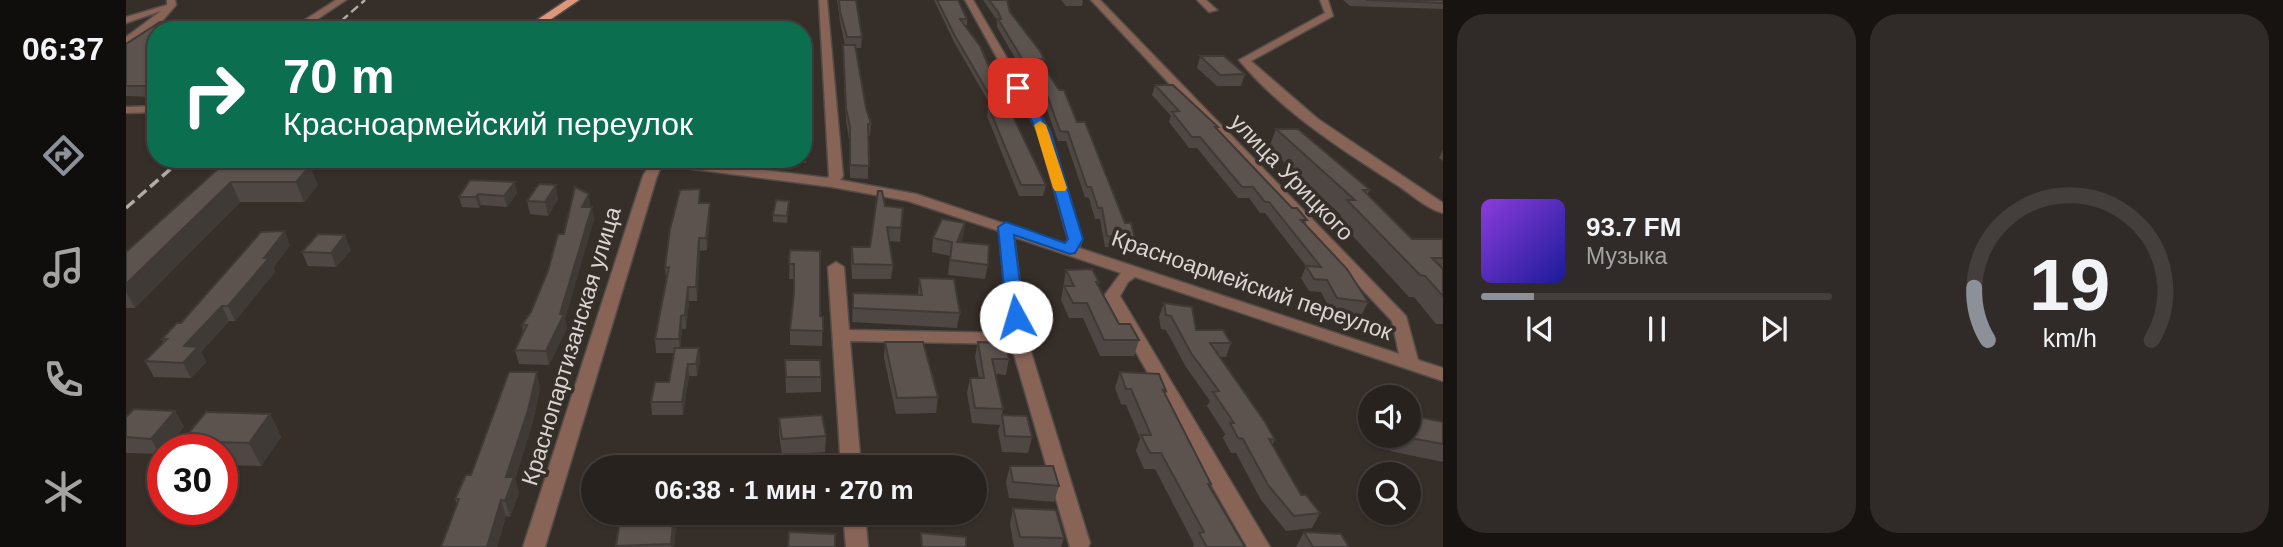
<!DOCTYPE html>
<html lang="ru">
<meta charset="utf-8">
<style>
body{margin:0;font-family:Helvetica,sans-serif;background:#302a28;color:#f1f3f6;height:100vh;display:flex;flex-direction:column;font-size:26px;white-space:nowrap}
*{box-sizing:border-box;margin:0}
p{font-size:23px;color:#a5a4a4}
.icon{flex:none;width:38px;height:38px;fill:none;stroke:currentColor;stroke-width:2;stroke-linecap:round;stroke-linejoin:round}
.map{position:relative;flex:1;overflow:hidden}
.panel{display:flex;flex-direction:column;gap:14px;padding:14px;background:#161311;width:840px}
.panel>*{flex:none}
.hud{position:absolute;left:21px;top:21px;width:665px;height:147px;border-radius:28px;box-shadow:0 2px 5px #0004,0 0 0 2px #443f3d;background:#0b6e4f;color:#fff;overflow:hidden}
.buttons{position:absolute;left:1232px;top:385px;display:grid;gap:14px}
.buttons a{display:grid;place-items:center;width:63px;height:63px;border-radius:50%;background:#28221f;box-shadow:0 2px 5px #0004,0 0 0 2px #443f3d;font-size:35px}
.speed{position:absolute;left:21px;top:434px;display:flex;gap:14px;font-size:35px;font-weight:700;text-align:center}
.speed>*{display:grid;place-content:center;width:91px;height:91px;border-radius:50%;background:#28221f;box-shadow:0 2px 5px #0004,0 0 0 2px #443f3d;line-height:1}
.speed .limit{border:10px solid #d22;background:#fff;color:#111}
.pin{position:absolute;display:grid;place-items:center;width:60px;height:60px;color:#fff;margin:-30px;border-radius:14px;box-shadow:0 4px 10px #0006}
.me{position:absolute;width:77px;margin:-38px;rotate:354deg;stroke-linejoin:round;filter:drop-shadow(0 0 5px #0008)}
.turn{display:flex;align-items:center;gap:24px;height:147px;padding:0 21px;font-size:32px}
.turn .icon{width:91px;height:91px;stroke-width:2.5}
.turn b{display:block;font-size:49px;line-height:60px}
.panel .card{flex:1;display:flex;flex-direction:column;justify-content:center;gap:10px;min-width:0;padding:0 24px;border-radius:28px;background:#302a28}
.panel .dial{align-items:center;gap:0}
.dial svg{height:182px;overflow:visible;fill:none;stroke:#443f3d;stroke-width:7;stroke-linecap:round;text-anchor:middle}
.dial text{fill:#f1f3f6;stroke:none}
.song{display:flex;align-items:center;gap:21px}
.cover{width:84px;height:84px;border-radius:10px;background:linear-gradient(135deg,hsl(270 70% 55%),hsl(240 70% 35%))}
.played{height:7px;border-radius:4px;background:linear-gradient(90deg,#8c9099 15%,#443f3d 15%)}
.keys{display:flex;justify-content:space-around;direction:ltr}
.panel .tiles{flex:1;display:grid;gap:14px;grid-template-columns:repeat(2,1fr)}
.trip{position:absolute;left:455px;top:455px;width:406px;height:70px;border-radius:35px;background:#28221f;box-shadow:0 2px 5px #0004,0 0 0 2px #443f3d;font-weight:700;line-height:70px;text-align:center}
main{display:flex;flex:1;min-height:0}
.menu{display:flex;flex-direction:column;width:126px;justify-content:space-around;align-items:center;background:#100e0c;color:#a5a4a4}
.menu .icon{width:49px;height:49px}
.menu .active{color:#8c9099}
.menu b{font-size:32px;color:#f1f3f6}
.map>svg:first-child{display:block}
</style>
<main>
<nav class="menu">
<b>06:37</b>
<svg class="icon active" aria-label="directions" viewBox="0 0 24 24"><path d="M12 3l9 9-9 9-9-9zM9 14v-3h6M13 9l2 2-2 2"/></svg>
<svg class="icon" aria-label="music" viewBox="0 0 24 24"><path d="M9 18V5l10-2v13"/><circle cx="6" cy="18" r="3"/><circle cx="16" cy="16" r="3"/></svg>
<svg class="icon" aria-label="phone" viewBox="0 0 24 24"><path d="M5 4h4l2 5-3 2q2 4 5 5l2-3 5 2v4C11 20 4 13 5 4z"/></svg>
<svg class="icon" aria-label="climate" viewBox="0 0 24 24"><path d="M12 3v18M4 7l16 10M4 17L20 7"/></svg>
</nav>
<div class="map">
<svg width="1317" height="547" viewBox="0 0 1317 547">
<rect width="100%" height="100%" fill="#362e29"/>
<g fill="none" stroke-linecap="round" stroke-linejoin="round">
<defs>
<g id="minor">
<path d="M41,0H49L50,5L37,20L0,45V37L35,11L0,23V17L41,5Z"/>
<path d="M210,0H220L175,30H163Z"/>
<path d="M693,0H701L717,176L714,180L790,194L939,244L942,239L912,132L839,0H847L924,132L956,239L953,248L1273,354L1266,321L965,0H974L1280,316L1292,360L1317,368V381L1009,277L1002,282L994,296L1144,547H1121L978,296L995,273L888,237L901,339L964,543L962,547H944L885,344L724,341L735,467H715L702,267L710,262L718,267L723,330L883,333L873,231L782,201L706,187L536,165L531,176L419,547H397L517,176L524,164L510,159H549L702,178L703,176Z"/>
<path d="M1071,0H1080L1091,10L1083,12Z"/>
<path d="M1194,0H1202L1207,16L1125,61L1192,119L1317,203V213C1301,209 1285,194 1271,185C1215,149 1155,111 1113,60L1199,13Z"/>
<path d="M30,106V112L0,113V107Z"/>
<path d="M717,513H739L742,547H720Z"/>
</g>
<path id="major" d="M441,0H453L409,30H396Z"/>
</defs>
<use href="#minor" stroke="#534c47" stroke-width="3"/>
<use href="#major" stroke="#534c47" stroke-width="3"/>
<use href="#minor" fill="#886457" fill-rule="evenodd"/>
<use href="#major" fill="#de977b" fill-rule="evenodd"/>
<path stroke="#b1aca8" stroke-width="2.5" stroke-dasharray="9 4.5" stroke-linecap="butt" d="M205,30L239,0"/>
<path stroke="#b1aca8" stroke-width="3.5" stroke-dasharray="11 5" stroke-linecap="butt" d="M0,208L56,159"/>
</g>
<g fill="#4f4743">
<path d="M711,0H730L736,37L735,48H730L740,108L745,124L744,136H742V179L724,178L723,140L720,120L717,56V45H719L714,22Z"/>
<path d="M808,0H832L841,19V25H838L877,99L876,105L875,106L920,185L917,196H893L861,116L862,106H865L828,42Z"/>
<path d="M857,0H881L884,12L918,59L917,64L951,122L999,223L1009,239L1006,249L979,247L974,219H969L963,198L959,197L940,141H932L919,104H916L871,27V20Z"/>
<path d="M935,0H956L957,1L956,6H940Z"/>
<path d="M1217,0H1317V9L1224,6Z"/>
<path d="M30,30V95L28,97L0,96V44Z"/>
<path d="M1074,56L1119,74L1115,86H1091L1071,68Z"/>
<path d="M677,68L685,129L680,163L659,162V159H677Z"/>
<path d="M1029,85L1092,127L1091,129L1166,208L1181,220L1179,225L1242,302L1236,314L1205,311L1195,292L1183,291L1175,278L1180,266L1139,213H1134L1123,198H1112L1071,148H1063L1043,122L1045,116L1026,95Z"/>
<path d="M1150,129L1244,190L1241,195L1286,239H1317V324H1310L1288,297H1283L1212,220L1215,215L1143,148Z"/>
<path d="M1317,150V161L1313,158Z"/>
<path d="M103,159H153L146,166L192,185L178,202H114L9,308H0V252Z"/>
<path d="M285,159H313L309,163Z"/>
<path d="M344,180L391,193L381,207L355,205L353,208L336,207L333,197Z"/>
<path d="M432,199L422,216L404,214L401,201Z"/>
<path d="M663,201L661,223L647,222V215Z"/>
<path d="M575,203L584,215L581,250L574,251L571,301H563L560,329H556L554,348H573L574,361L571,376H563L557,415H526L525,402L543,382L548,353H530L529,339L540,278L539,268Z"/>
<path d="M759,206L777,208L774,242L763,241L767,265L765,279H726L725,261L726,247H744Z"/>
<path d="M465,207L468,219L439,319L441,328L423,365L393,364L389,350L397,332L396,325L405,312L438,234Z"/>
<path d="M837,237L835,242L862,265L859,279L822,275L824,256L806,252L807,238Z"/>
<path d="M164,245L147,268L149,272L109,321H103L75,352L80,362L65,378L28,377L19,361L38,342L36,339L55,323Z"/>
<path d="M225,250L210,267L182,266L176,252Z"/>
<path d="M664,250L694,316L697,317L696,346L664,345V330L668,294V279H663Z"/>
<path d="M940,270L973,282L972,286L993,324L1013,340L1008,356H974L957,318H943L935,300Z"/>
<path d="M793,278L834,313L831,328L726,322L727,293L792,295Z"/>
<path d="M1038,303L1070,330L1105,343L1100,357H1094L1149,440L1146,445L1175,495L1194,513L1186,528L1160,531L1135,500L1110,453H1105L1097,438L1099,434L1081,406L1084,401L1060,367L1040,330L1035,329L1033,317Z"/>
<path d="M759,342L812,397L810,413L770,414L758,358Z"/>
<path d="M852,342L883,359L880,375L870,374L877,409L876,415L906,437L902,453L876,452L872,431L874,425L846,423L841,393L844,378H853L849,357Z"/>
<path d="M659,360L695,377V392L660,393Z"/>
<path d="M994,372L1040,391L1039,395L1085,484L1083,486L1119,547H1067L1068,544L1029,469H1018L1010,451L1014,438L1000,405L995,404L989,388Z"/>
<path d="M414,388L406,425L389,479L393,493L384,517L380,516L371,547H315L331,504L329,499L345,475Z"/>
<path d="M49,411L58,427L38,450H37V452L34,454L0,453V417Z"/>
<path d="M144,414L155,437L135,466L96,465V450H62L56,441Z"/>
<path d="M653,418L700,436L699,452L656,455L653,434Z"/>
<path d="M1317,422V462L1264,451L1259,436H1283Z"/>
<path d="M884,466L933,486L928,502L883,498L880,482Z"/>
<path d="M887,508L938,538L935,547H888L884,524Z"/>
<path d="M499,513H551L548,547H490Z"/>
<path d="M665,513H699L698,514L665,517Z"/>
<path d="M1178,532L1223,547H1170Z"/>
</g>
<g fill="#403a37">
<path d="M55,22L59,30H44Z"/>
<path d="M30,81V95L28,97L23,86Z"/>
<path d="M877,99L876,105L867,109L868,103Z"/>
<path d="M685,117V129L680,163V151Z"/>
<path d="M125,159H153L129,182L118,166Z"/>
<path d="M184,166L192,185L178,202L170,182Z"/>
<path d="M105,182L114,202L9,308L0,292V284Z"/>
<path d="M389,182L391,193L381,207L378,196Z"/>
<path d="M430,185L432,199L422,216L419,202Z"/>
<path d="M352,194L355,205L353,208L350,197Z"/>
<path d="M463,194L465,207H456Z"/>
<path d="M584,203V215L581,250L580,238Z"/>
<path d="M466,207L468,219L439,319L441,328L423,365L420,351L434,314Z"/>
<path d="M839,223L837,237L829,256L831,242Z"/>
<path d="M159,231L164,245L147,268L149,272L109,321L102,306Z"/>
<path d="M219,235L225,250L210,267L205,253Z"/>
<path d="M573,238L574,251L571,301L570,287Z"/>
<path d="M562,287L563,301L560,329L559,315Z"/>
<path d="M96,306L103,321L75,352L80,362L65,378L57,363L58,346Z"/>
<path d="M555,316L556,329L554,352L553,339Z"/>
<path d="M573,348L574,361L571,376L570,364Z"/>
<path d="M562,364L563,376L557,415L556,402Z"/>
<path d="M411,372L414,388L406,425L389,479L393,493L384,517L379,501L380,477Z"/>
<path d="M49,411L58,427L38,450H37V452L34,454L25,439Z"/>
<path d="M144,414L155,437L135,466L123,443Z"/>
<path d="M375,500L380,516L371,547H361Z"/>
<path d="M548,513H551L548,547H545Z"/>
</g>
<g fill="#5c534e" stroke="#403a37" stroke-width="2">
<path d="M713,0H730L736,37H721L714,12Z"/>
<path d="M811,0H832L841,19H834L854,46L877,99L868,103L829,36Z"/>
<path d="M863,0H881L884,12L914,51L918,59H913L933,90H938L951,122H959L999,223H1005L1009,239L981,236L976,208H972L965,187H961L942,132L934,131L921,95H918L872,19H875L872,12Z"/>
<path d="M1240,0H1317V3Z"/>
<path d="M34,22H55L44,30H30V81L23,86H0V44Z"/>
<path d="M717,45H729L740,108L745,124H742L743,166L724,165V127L720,108Z"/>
<path d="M1074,56H1098L1119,74L1094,75Z"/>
<path d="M677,68H678L685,117L680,151H677Z"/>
<path d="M1029,85H1047L1092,127H1089L1166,208H1171L1181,220H1175L1221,269L1242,302L1211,298L1201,280L1188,279L1180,266L1195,267L1143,202H1139L1127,187H1116L1074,137H1066L1046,112L1053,111Z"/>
<path d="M862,106H882L920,185H895Z"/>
<path d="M1150,129H1172L1244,190H1237L1286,239H1317V258H1306L1317,269V296L1299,276L1294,275L1221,200H1229Z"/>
<path d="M103,159H125L118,166H184L170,182H105L0,284V252Z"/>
<path d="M344,180L389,182L378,196L352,194L350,197H333Z"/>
<path d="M413,184L430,185L419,202L401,201Z"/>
<path d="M449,187L463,194L456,207H466L434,314H438L420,351L389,350L401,325H396L405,312L422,271L432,234H438Z"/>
<path d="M574,189L573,203H584L580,238H573L570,287H562L559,315L555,316L553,339H529L543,267L539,268L544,229L554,190Z"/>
<path d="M752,191H756L759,206L777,208L775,228L761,227L767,265L727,264L726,247H744Z"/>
<path d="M650,200L663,201L661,216L647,215Z"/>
<path d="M816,219L839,223L831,242L863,245L862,265L824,260L826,242L807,238Z"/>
<path d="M159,231L138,258H143L102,306H96L58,346L72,347L57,363L19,361L41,339H36L51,323H55L135,232Z"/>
<path d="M192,234L219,235L205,253L176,252Z"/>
<path d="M664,250L694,251V316L697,317V331L664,330L668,293V264H663Z"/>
<path d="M966,269L973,282H970L993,324H1004L1013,340H978L961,303H947L938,286H948L940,270Z"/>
<path d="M793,278L828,279L834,313L727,308V293L796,295Z"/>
<path d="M1038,303L1066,307L1070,330H1097L1105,343H1084L1139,422L1149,440L1143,439L1175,495H1180L1194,513L1168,516L1142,485L1117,439L1112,438L1104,423H1108L1087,392L1093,391L1065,353L1045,316L1040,315Z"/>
<path d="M759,342H797L812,397L771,398Z"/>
<path d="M852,342L879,343L883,359H866L877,409L849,408L844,378H858Z"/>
<path d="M549,348H573L570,364H562L556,402H525L529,382H543Z"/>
<path d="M659,360H694L695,377H660Z"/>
<path d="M383,372H411L402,410L380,477H388L379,501L375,500L361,547H315L333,499H329L340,475H345Z"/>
<path d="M994,372L1033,374L1040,391L1037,390L1085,484H1082L1119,547H1081L1073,533L1078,532L1035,453H1024L1015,435H1025L1005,389H1000Z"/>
<path d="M8,409L49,411L25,439L0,437V417Z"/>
<path d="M80,412L144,414L123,443L56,441Z"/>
<path d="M696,415L700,436L656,439L653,418Z"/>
<path d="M876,415L901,416L906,437L879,436Z"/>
<path d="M1283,415L1317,422V444L1274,436H1283Z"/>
<path d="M561,455L560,467H511V457Z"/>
<path d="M785,465L830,467H786Z"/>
<path d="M884,466H927L933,486L887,482Z"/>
<path d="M887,508L930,510L938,538L894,537Z"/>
<path d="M499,513H548L545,544L490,546L494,520H498Z"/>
<path d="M663,532L709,534V547H662Z"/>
<path d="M1178,532L1215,534L1223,547H1187Z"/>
<path d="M795,533L840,537V547H796Z"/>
</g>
<path fill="#1a73e8" stroke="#114b97" stroke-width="2" d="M888,85H896L924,132L957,239L949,253L944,254L888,235L898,317L890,322L881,317L872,227L880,222L939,243L942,239L912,132L887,88Z"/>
<path fill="#f59e0b" d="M914,121L920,125L941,188L939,191H929L927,188L908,125Z"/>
<g text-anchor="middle" stroke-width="7" stroke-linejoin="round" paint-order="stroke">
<g font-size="23" fill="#d9d4d1" stroke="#362e29">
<text transform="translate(1166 177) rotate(46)" y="8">улица Урицкого</text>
<text transform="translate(1126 285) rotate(19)" y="8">Красноармейский переулок</text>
<text transform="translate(445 346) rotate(-73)" y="8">Краснопартизанская улица</text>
</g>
</g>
</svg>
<div class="buttons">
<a><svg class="icon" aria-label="sound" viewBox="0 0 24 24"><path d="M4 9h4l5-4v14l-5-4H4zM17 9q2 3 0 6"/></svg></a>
<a><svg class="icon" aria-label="search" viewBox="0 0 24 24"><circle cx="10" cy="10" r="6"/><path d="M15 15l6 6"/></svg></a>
</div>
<div class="speed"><div class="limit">30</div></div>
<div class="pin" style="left:892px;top:88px;background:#d93025"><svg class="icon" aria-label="arrive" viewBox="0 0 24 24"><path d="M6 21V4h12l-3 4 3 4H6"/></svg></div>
<svg class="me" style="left:890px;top:317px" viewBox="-20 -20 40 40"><circle r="19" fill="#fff"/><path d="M0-13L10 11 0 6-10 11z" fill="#1a73e8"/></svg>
<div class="trip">06:38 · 1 мин · 270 m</div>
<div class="hud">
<div class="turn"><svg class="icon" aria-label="right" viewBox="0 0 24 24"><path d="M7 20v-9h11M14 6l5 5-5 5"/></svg><div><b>70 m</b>Красноармейский переулок</div></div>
</div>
</div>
<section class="panel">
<div class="tiles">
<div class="card">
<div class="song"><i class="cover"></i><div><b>93.7 FM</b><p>Музыка</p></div></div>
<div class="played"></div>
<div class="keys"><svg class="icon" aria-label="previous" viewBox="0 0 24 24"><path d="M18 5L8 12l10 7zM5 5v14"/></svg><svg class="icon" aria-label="pause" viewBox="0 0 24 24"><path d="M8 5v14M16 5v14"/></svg><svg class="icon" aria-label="next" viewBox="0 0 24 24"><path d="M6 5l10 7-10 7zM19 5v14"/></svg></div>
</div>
<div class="card dial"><svg viewBox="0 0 100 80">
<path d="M14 69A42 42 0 1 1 86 69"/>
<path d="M14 69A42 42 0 0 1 8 46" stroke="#8c9099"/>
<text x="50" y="56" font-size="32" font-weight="700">19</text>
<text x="50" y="72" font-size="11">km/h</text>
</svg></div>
</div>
</section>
</main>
